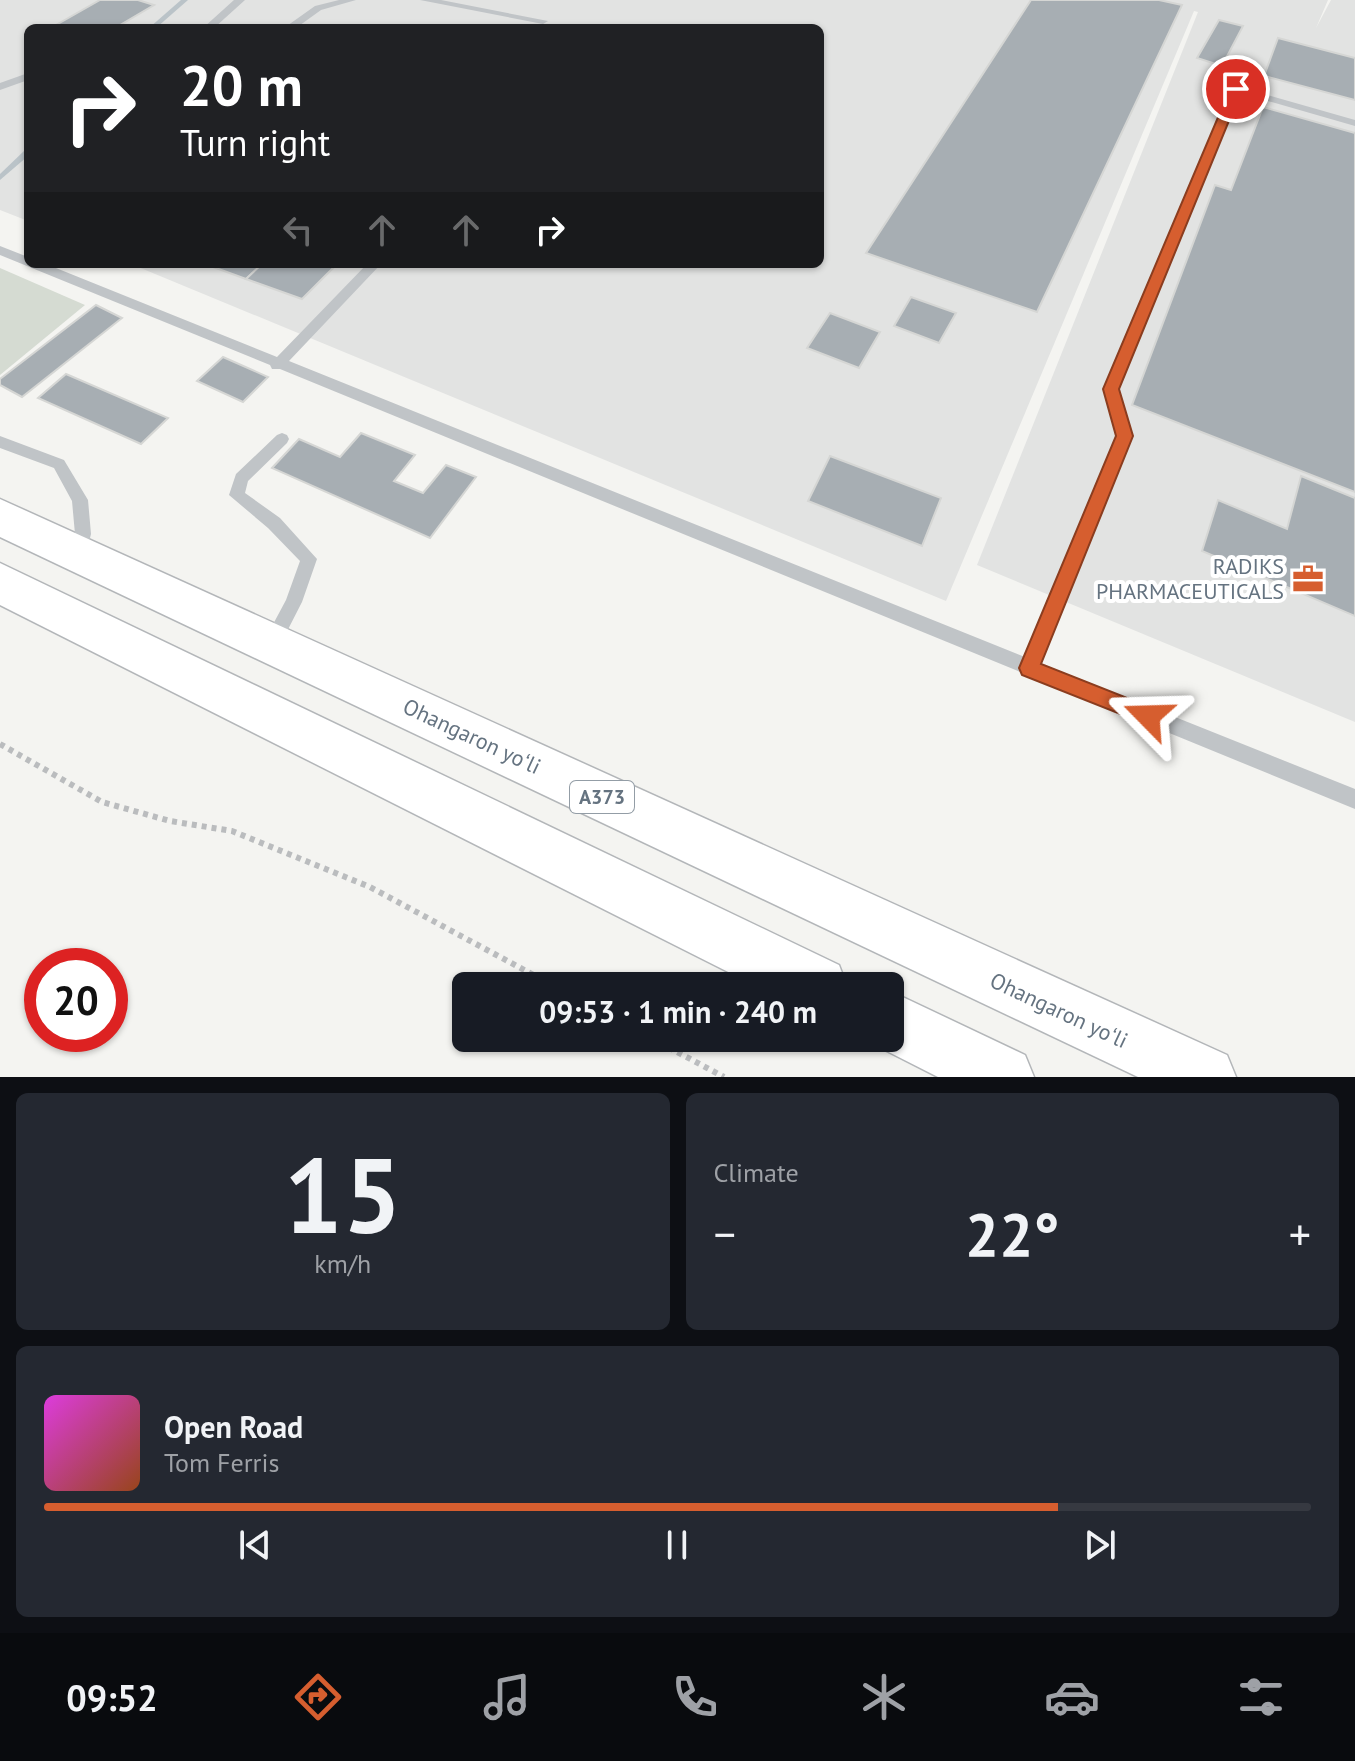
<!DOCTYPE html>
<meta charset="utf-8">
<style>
body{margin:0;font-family:"PT Sans",sans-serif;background:#242831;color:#f1f3f6;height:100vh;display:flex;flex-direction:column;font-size:30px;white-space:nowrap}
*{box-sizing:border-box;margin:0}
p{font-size:26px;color:#9ea1a6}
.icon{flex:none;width:44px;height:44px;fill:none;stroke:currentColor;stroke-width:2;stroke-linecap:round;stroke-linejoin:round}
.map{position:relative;height:1077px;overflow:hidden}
.side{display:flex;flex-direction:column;gap:16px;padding:16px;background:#0d0f14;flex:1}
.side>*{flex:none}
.banner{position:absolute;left:24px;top:24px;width:800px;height:244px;border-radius:12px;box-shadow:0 2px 6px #0004;background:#202124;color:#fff;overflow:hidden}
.speed{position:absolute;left:24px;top:948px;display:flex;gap:16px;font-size:40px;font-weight:700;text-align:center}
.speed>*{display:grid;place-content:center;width:104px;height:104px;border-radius:50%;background:#171b24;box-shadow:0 2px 6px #0004;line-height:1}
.speed .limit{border:12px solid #d22;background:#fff;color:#111}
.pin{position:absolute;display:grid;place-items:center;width:68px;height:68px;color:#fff;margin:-34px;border:4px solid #fff;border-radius:50%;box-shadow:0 2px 8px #0007}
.me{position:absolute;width:88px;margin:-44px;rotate:292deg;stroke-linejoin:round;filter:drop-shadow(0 0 6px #0008)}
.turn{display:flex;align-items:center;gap:28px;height:168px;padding:0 24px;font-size:36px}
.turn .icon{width:104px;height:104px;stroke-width:2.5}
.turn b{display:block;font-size:56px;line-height:68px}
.lanes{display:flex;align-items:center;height:76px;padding:0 24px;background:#0003;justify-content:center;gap:40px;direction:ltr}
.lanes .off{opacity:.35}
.big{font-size:60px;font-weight:800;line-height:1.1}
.side .card{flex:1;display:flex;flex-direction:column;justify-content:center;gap:12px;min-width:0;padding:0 28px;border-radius:12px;background:#242831}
.side .dial{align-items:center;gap:0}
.dial b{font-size:104px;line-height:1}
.song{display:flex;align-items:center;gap:24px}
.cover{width:96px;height:96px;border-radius:12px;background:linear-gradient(135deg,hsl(300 70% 55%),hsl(20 70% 35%))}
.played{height:8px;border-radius:4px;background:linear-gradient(90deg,#d65e2f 80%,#363941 80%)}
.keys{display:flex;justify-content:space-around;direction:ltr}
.heat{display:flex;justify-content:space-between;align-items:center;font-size:44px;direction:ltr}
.side .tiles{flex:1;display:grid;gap:16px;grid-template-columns:1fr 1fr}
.card:last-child{grid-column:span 2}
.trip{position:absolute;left:452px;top:972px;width:452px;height:80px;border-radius:12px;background:#171b24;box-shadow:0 2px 6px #0004;font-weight:800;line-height:80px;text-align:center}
.tabs{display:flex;height:128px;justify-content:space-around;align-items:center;background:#090b0e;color:#9ea1a6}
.tabs .icon{width:56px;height:56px}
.tabs .selected{color:#d65e2f}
.tabs b{font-size:36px;color:#f1f3f6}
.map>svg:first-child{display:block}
</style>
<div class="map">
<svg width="1355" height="1077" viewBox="0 0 1355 1077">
<rect width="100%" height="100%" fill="#f4f4f1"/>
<path fill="#e2e3e2" d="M0,0H1328L1316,28L1331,0H1355V722L977,565L1198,12L1194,11L946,601L131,264H820V28H28V221L0,210Z"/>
<path fill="#d5dbd2" d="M0,268L85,305L0,375Z"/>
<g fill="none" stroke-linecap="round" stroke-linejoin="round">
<g fill="#bac3c8" fill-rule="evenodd">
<path d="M181,0H188L156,28H149Z"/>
<path d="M25,150H28V156L0,180V174Z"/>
</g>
</g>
<g fill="#a7aeb3" stroke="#d5d6d4" stroke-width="2">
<path d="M100,0H138L154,5L115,28H64L56,25Z"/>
<path d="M1031,0H1159L1182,5L1037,312L866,253Z"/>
<path d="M1219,20L1243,26L1222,66L1197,58Z"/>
<path d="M1278,38L1355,58V100L1264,76Z"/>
<path d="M1263,107L1355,133V492L1132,405L1215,185L1231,190Z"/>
<path d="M205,264H262L246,279Z"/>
<path d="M262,264H330L335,266L302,299L246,279Z"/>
<path d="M911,297L956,313L939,343L894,326Z"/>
<path d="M96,305L122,318L22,397L0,385V379Z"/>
<path d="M830,313L880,332L859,368L807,348Z"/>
<path d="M223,357L268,377L243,402L197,381Z"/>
<path d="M66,374L168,418L141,444L38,398Z"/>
<path d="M361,433L415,455L394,481L423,493L446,465L476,477L430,538L272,468L299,439L340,457Z"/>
<path d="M830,456L941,498L922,546L808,501Z"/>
<path d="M1301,476L1355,498V616L1202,551L1218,500L1287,529Z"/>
</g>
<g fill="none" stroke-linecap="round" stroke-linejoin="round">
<defs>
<g id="highway">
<path d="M0,499L1227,1055L1236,1077H1138L0,537Z"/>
<path d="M0,563L839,965L847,986H756L0,605Z"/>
<path d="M890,991L1025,1055L1034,1077H938L869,1042L867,1038H890Z"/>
</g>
</defs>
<use href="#highway" stroke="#b3b6b9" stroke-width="3"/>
<g stroke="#babcbe" stroke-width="6" stroke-dasharray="5 5" stroke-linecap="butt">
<path d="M0,744L102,802L170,821L232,831L370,887L554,986"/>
<path d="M651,1038L724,1077"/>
</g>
<g fill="#c0c4c7" fill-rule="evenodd">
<path d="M234,0H245L214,28H203Z"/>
<path d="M339,0H356L321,10L296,28H284L315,6Z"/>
<path d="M420,0H441L548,21L543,24Z"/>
<path d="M28,73V80L0,90V83Z"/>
<path d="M1236,86L1355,120V126L1240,93L1118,389L1132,436L1040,663L1355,789V809L280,369H272L270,365L0,255V246L28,257V264H46L277,357L367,264H381L289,361L1025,657L1118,436L1104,389L1231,89Z"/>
<path d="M282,433L287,435L289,439L287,443L248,481L245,493L280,518L317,559L302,602L278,649L272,651L266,649L263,643L286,600L300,561L268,528L229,495L236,474L277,435Z"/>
<path d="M0,436L64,460L88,500L91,534L85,558L79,560L73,558L71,553L75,534L72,501L54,468L0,448Z"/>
</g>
<use href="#highway" fill="#fff" fill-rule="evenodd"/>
</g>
<path fill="#d65e2f" stroke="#8b3d1f" stroke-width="2" d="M1236,86L1242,89L1119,389L1133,436L1041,664L1155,709L1158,716L1155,723L1148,725L1022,675L1019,668L1116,436L1103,389L1230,89Z"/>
<defs>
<symbol id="office-bare" viewBox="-9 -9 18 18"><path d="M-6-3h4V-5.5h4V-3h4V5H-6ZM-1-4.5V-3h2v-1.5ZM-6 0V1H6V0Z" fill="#d65e2f" stroke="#fff" stroke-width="2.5" paint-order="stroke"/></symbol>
</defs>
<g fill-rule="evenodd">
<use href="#office-bare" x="1286" y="557" width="44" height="44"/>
</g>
<g text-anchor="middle" stroke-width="8" stroke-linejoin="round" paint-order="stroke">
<rect fill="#fff" stroke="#939da6" stroke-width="2" x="570" y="781" width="64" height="32" rx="6"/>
<g font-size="20" font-weight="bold" fill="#657380">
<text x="602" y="804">A373</text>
</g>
<g font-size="22" fill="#657380" stroke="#fff" text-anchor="end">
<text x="1284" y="574">RADIKS<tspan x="1284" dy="25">PHARMACEUTICALS</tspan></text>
</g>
<g font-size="22" fill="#657380" stroke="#fff">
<text transform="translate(472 736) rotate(25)" y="8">Ohangaron yoʻli</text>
<text transform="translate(1059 1010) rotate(25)" y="8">Ohangaron yoʻli</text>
</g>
</g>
</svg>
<div class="speed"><div class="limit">20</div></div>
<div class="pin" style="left:1236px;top:89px;background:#d93025"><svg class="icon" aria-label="arrive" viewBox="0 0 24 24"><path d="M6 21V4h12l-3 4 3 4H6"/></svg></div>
<svg class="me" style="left:1148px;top:716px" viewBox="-20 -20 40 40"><path d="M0-17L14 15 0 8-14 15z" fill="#d65e2f" stroke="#fff" stroke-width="4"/></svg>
<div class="trip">09:53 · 1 min · 240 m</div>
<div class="banner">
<div class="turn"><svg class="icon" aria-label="right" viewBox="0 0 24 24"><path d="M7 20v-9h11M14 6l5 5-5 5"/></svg><div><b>20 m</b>Turn right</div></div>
<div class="lanes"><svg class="icon off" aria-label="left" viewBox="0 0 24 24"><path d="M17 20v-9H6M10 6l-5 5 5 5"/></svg><svg class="icon off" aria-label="ahead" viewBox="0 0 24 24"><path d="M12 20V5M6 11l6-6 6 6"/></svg><svg class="icon off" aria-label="ahead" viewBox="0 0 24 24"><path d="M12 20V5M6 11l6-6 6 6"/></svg><svg class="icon" aria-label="right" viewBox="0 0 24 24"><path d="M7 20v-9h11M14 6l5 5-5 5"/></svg></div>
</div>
</div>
<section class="side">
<div class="tiles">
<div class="card dial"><b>15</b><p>km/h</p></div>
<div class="card"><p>Climate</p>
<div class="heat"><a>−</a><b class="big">22°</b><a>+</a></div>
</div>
<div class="card">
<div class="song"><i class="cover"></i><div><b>Open Road</b><p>Tom Ferris</p></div></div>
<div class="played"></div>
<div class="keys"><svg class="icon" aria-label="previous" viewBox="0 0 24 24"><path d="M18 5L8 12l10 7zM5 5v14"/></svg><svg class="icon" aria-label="pause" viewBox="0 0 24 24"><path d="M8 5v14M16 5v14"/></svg><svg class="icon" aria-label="next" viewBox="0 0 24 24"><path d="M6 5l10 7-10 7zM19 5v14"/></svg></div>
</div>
</div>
</section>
<nav class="tabs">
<b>09:52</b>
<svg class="icon selected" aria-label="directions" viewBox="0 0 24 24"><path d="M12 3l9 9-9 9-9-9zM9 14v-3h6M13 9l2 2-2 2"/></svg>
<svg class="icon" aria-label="music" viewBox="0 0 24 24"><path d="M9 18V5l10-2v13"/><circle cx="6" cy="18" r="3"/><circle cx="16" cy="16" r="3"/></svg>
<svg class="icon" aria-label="phone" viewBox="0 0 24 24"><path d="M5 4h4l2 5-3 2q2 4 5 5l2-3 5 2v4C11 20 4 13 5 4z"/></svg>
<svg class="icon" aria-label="climate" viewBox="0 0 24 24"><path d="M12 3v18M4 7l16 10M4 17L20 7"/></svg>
<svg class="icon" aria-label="car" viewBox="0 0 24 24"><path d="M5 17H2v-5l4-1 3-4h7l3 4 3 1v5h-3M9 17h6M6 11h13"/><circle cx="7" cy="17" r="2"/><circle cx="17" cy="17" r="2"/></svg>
<svg class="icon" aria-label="filters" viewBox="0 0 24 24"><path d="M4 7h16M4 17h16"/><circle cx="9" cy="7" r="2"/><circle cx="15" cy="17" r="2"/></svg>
</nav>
